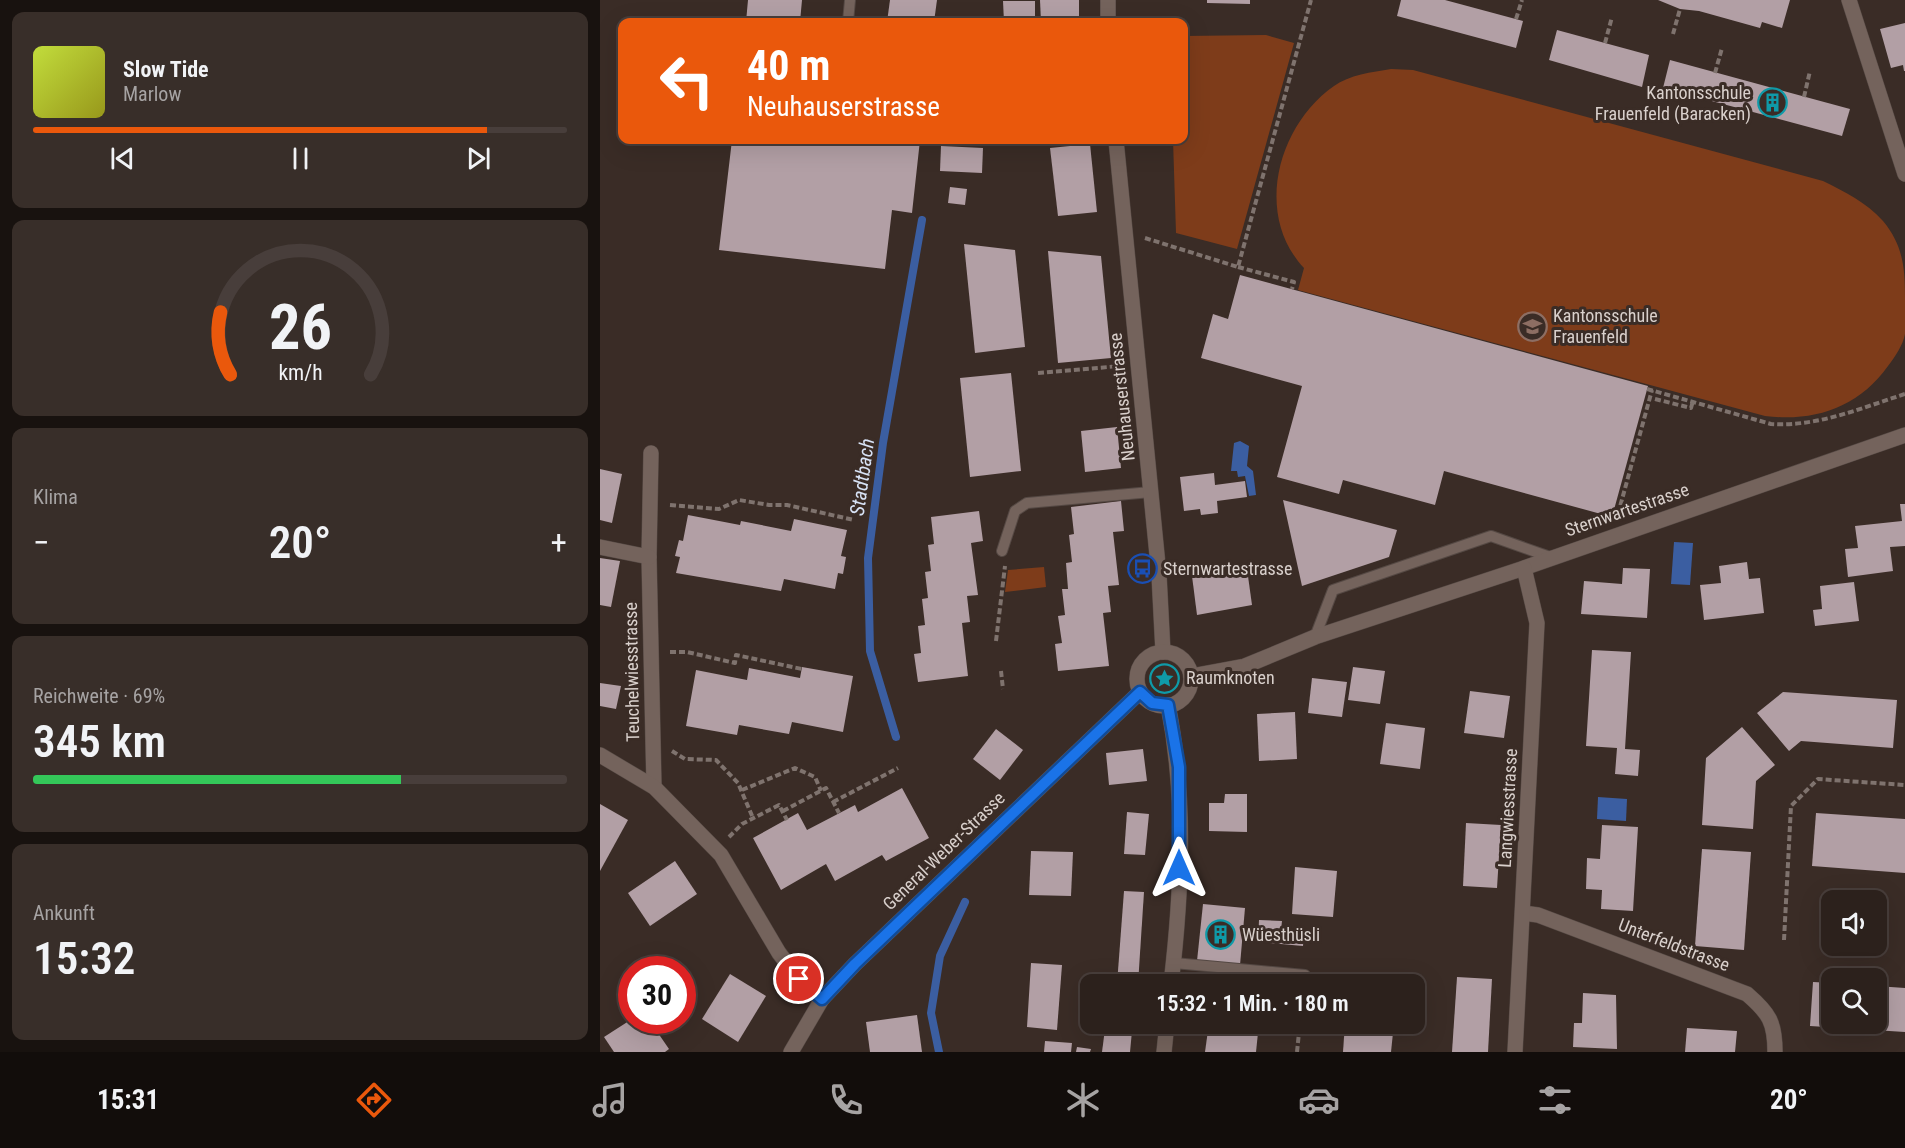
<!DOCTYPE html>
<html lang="de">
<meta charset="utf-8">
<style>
body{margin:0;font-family:"Roboto Condensed",sans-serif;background:#382e29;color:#f1f3f6;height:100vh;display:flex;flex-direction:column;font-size:22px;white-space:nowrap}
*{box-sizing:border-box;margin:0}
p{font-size:20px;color:#a6a3a3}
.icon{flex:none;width:33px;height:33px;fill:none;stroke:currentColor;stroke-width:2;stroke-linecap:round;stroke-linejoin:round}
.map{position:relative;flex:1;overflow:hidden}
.panel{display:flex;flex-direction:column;gap:12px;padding:12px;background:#18120f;width:600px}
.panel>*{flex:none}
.hud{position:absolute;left:18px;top:18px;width:570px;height:126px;border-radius:12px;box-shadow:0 6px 24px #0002,0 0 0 2px #483e3b;background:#ea580c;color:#fff;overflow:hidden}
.buttons{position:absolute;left:1221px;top:890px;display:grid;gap:12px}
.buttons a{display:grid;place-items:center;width:66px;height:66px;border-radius:12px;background:#2c211c;box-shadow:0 6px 24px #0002,0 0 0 2px #483e3b;font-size:30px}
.speed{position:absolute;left:18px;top:956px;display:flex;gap:12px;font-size:30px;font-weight:700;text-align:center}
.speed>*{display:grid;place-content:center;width:78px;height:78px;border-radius:50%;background:#2c211c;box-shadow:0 6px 24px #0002,0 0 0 2px #483e3b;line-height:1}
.speed .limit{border:9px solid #d22;background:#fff;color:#111}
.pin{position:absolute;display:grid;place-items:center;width:51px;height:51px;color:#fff;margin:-26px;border:3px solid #fff;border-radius:50%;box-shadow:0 2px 6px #0007}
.me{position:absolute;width:66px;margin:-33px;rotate:0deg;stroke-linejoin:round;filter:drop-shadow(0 0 4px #0008)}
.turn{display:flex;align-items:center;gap:21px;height:126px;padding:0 30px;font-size:27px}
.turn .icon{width:78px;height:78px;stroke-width:2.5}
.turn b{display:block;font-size:42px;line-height:51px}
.big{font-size:45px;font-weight:600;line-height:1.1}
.panel .tile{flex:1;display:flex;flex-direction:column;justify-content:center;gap:9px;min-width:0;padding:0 21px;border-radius:12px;background:#382e29}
.panel .dial{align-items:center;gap:0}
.dial svg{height:156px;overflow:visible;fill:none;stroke:#483e3b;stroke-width:7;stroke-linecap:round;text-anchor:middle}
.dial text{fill:#f1f3f6;stroke:none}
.song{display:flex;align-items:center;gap:18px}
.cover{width:72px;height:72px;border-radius:9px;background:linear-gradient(135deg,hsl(70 70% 55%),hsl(60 70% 35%))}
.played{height:6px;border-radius:3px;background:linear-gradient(90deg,#ea580c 85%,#483e3b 85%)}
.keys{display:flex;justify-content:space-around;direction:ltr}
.heat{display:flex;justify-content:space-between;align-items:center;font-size:33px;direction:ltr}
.charge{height:9px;border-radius:4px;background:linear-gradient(90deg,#34c759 69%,#483e3b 0)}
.trip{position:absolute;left:480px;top:974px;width:345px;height:60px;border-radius:12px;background:#2c211c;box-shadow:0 6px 24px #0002,0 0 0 2px #483e3b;font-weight:600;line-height:60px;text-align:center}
.tab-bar{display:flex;height:96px;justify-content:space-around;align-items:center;background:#120d0b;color:#a6a3a3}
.tab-bar .icon{width:42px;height:42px}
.tab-bar .selected{color:#ea580c}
.tab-bar b{font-size:27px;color:#f1f3f6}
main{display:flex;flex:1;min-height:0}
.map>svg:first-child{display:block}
</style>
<main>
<section class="panel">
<div class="tile">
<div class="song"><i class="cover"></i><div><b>Slow Tide</b><p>Marlow</p></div></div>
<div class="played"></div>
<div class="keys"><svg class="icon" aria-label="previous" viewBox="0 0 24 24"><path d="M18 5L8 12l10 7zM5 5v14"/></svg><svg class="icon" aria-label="pause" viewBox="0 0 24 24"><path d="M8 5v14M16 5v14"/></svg><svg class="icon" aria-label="next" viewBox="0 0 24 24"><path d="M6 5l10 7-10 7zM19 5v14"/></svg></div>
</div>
<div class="tile dial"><svg viewBox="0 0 100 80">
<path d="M14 69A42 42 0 1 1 86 69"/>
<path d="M14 69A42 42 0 0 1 9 37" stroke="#ea580c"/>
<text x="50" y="56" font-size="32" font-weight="700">26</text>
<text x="50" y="72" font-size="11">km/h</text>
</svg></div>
<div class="tile"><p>Klima</p>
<div class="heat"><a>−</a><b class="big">20°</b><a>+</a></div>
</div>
<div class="tile"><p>Reichweite · 69%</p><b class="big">345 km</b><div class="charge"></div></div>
<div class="tile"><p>Ankunft</p><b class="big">15:32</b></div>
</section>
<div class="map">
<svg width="1305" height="1052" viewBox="0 0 1305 1052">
<rect width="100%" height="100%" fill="#3a2c26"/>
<g fill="#7e3c1a">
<path d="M666,35L694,43L637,249L576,233L573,140H584V36Z"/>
<path d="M791,69L813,70L1223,181C1245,192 1266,202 1283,221C1303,245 1305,268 1305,297C1305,309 1305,322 1305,334C1303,345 1295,357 1288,366C1258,408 1214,422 1165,416L698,290L704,268C654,215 677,126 734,86C749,75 772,72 791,69Z"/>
<path d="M444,567L446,587L405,592L408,570Z"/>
</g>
<g fill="#3b5ea1">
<path d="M640,441L649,446L647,466L653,471L656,495L649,496L645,476L638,477L637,471H631L634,443Z"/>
<path d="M1074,542L1093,543L1090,585L1071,584Z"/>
<path d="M998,797L1027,799L1026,821L997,819Z"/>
</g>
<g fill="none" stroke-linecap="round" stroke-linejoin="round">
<g stroke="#3b5ea1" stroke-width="8">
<path d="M296,737L270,651L268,558L283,443L322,220"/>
<path d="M339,1052L331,1013L340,956L365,902"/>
</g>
</g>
<g fill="#b29fa5">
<path d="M148,0H202L200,22H146Z"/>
<path d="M290,0H337L334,22H287Z"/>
<path d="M440,0H479V22H441Z"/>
<path d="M607,0H650V4L607,3Z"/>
<path d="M801,0H845L923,21L916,48L797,16Z"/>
<path d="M1058,0H1190L1182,28L1162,22L1160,28L1099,11L1080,9Z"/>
<path d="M403,1H435V22H404Z"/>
<path d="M1305,23V71H1304L1303,65L1291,68L1280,29Z"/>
<path d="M957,30L1049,55L1042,87L949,60Z"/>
<path d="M1070,60L1250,109L1242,136L1063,88Z"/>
<path d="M132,140H320L312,213L292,210L285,269L119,250Z"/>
<path d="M490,144L497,212L458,216L450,148Z"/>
<path d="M341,146L383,148L382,173L340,171Z"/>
<path d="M350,187L367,189L365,205L348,203Z"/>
<path d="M364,244L415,250L425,347L375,353Z"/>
<path d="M448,251L501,256L511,358L458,363Z"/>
<path d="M640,275L1048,386L1012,517L844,471L835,505L743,480L739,494L677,477L702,386L601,358L613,314L628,319Z"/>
<path d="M411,373L421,471L370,477L360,378Z"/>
<path d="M517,427L521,468L485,472L481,431Z"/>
<path d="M0,469L22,474L12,523L0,520Z"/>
<path d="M614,473L615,485L645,481L647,497L617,501L618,513L601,515L600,509L584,511L580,477Z"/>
<path d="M683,500L797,530L789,557L702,586Z"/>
<path d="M521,501L524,531L513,532L519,585L508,586L511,612L503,613L509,666L458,671L455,644L462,643L458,616L465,615L462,589H468L466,563L472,562L469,535L474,534L471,507Z"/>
<path d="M1300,504H1305V546L1290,547L1293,571L1248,577L1245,549L1258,548L1255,526L1302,521Z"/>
<path d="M379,511L383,541L371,543L378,595L367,596L370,622L362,623L368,676L318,682L314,654L321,653L318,626L325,625L322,599L328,598L325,572L331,571L328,545L334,544L331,517Z"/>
<path d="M88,515L140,525L141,521L191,531L194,519L247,530L241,556L246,557L243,574L238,573L235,589L184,579L181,591L76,573L80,557L75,556L79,540L83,541Z"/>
<path d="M0,558L20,561L11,607L0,605Z"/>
<path d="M1147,562L1149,579L1160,578L1164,613L1104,620L1100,585L1121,583L1119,566Z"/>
<path d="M1023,568L1050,569L1047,618L981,614L984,581L1022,584Z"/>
<path d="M647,569L652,605L597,615L592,576Z"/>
<path d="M1254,582L1259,621L1215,626L1213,610L1222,609L1220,586Z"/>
<path d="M992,650L1031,652L1025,749L1040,750L1038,776L1015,774L1017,748L986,746Z"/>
<path d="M202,667L253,676L243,732L192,722L189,734L139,725L137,735L86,726L96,670L147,680L149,668L200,678Z"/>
<path d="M753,667L785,671L780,704L748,700Z"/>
<path d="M712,678L747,682L742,717L708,713Z"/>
<path d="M0,683L21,686L16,709L0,706Z"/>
<path d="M870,691L910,696L904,738L864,733Z"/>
<path d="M1183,692L1297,700L1293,748L1201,741L1189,751L1157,713Z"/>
<path d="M695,712L697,759L659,761L657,714Z"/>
<path d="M786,723L825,728L820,769L780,764Z"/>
<path d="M1142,727L1175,765L1156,781L1153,829L1102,825L1106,758Z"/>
<path d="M396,729L423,750L400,780L373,759Z"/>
<path d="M543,749L547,781L509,785L506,753Z"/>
<path d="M302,788L329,838L286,861L282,855L235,881L226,864L181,890L153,838L198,813L207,830L255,805L258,812Z"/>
<path d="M625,794H647V832L609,831V803H624Z"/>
<path d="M0,804L28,820L0,871Z"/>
<path d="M527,812L549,814L545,855L524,854Z"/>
<path d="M1216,813L1305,819V873L1212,866Z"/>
<path d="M866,823L901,825L897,888L863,886Z"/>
<path d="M1002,825L1038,827L1033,911L1001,909L1002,890L986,889L987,858L1000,859Z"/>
<path d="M1102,849L1151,852L1144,950L1095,946Z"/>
<path d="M431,851L473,852L471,896L429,895Z"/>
<path d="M75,861L97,894L50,926L28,893Z"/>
<path d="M695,867L737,871L733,917L692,914Z"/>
<path d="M524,891L544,892L538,984H517Z"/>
<path d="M603,904L645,908L640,965L597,961Z"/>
<path d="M659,920L682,921L681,930L704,932L703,946L658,942Z"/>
<path d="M431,963L462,965L457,1030L427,1027Z"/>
<path d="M130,974L166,996L138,1042L102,1019Z"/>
<path d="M857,977L892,979L888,1052H852Z"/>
<path d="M1213,982L1232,983V1023H1276V986L1305,988V1032L1210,1026Z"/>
<path d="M983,993L1016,995L1017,1049L973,1047L974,1023H982Z"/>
<path d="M317,1015L322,1052H270L266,1022Z"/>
<path d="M32,1019L49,1020L69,1049L65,1052H14L4,1037Z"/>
<path d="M609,1023H659L656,1052H605Z"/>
<path d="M745,1023H794L791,1052H743Z"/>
<path d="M1087,1028L1137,1031L1135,1052H1085Z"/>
<path d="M505,1029L532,1031L530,1052H502Z"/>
<path d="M445,1041L472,1043L471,1052H444Z"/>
<path d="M477,1047L491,1049L490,1052H476Z"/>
</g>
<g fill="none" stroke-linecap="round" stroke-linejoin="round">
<defs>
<g id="service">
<path d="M248,22L250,0"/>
<path d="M402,551L415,511L427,503L551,492"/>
<path d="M715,637L733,590L891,536L950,557"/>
<path d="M574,963L705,975"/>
</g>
<g id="minor">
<path d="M1249,0L1305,174"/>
<path d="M508,22V0"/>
<path d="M516,140L559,575L563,652"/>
<path d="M51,453L49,557L54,787"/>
<path d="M0,547L49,557"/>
<circle cx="564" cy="679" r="27"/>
<path d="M591,676L645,666L715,637L924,568L1305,435"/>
<path d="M568,705C586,796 582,892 571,984"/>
<path d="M0,755L54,787L121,855L179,953L199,979L222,999"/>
<path d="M923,913L938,915L1147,994C1169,1013 1175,1022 1175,1052"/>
<path d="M191,1052L222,999L255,964L540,692"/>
<path d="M564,1052L567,1023"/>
<path d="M915,1052L937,623L924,568"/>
</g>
</defs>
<use href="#service" stroke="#554944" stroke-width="12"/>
<use href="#minor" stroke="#554944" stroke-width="16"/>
<g stroke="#7f736e" stroke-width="4" stroke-dasharray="6 3" stroke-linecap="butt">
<path d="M916,19L922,0"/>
<path d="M1073,34L1080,9"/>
<path d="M1005,43L1012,17"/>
<path d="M1115,73L1122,48"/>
<path d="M1204,97L1210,71"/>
<path d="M545,238L638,267L711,0"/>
<path d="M638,267L694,282L692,289"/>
<path d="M438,373L520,366"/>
<path d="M1047,389L1171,424C1218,427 1261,408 1305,394"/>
<path d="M1055,399L1091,408L1093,401"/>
<path d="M70,505L119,509L139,500L169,505H187L254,520"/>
<path d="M1018,514L1052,390"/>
<path d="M396,641L405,566"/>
<path d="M70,652H87L135,663L136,655L202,669"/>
<path d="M401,671L403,689"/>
<path d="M72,751L85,759L116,760L138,783L153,818"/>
<path d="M142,790L195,768L215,777L221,791"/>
<path d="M233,802L298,768"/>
<path d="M183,811L226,788L239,813"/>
<path d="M129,837L142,824L179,805L187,820"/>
<path d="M1184,940L1191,806L1218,779L1305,785"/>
<path d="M697,1052L700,1023"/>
</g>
<use href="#service" stroke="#74635c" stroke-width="10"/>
<use href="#minor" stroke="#74635c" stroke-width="15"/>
</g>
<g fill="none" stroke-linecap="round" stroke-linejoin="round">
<defs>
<path id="route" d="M199,979L222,999L255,964L540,692L552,703L568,705L579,767V868"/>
</defs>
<use href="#route" stroke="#114b97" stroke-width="15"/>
<use href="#route" stroke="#1a73e8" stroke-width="10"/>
</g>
<defs>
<symbol id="building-ring" viewBox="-11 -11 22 22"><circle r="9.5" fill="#3a2c26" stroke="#0f9aa8" stroke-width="1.5"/><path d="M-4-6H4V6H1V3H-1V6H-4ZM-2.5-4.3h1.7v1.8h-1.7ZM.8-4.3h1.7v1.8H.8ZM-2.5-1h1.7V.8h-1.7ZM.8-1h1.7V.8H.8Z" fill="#0f9aa8"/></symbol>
<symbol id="school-ring" viewBox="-11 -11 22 22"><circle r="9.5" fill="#3a2c26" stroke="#8d6e63" stroke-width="1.5"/><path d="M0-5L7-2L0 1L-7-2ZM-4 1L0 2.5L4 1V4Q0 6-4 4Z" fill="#8d6e63"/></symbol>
<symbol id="bus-ring" viewBox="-11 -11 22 22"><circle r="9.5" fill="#3a2c26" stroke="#1a4fb4" stroke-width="1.5"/><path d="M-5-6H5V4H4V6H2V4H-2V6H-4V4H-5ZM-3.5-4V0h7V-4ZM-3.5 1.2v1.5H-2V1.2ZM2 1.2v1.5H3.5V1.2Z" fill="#1a4fb4"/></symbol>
<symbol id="sight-ring" viewBox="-11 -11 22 22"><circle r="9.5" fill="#3a2c26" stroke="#0f9aa8" stroke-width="1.5"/><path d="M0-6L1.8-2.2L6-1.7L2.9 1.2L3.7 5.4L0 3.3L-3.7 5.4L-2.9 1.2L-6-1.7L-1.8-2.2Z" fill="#0f9aa8"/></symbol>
</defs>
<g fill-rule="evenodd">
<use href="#building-ring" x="1156" y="86" width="33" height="33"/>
<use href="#school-ring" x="916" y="310" width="33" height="33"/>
<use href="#bus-ring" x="526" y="552" width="33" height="33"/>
<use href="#sight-ring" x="548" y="662" width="33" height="33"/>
<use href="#building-ring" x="604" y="918" width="33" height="33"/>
</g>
<g text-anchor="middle" stroke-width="6" stroke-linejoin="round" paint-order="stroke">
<g font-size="18" fill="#d9d0cc" stroke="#3a2c26" text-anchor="start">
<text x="1151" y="99" text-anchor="end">Kantonsschule<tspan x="1151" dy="21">Frauenfeld (Baracken)</tspan></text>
<text x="953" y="322">Kantonsschule<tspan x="953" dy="21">Frauenfeld</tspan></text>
<text x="563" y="575">Sternwartestrasse</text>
<text x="586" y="684">Raumknoten</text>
<text x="642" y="941">Wüesthüsli</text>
</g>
<g font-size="18" fill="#d9d0cc" stroke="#3a2c26">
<text transform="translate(522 397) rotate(-96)" y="6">Neuhauserstrasse</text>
<text transform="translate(1027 510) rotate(-19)" y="6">Sternwartestrasse</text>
<text transform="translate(32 672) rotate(-91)" y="6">Teuchelwiesstrasse</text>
<text transform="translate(908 808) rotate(-87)" y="6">Langwiesstrasse</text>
<text transform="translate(344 851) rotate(-44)" y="6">General-Weber-Strasse</text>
<text transform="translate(1074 945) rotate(21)" y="6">Unterfeldstrasse</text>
</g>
<g font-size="20" font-style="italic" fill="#d8e3f6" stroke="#3a2c26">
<text transform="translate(262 477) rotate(-82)" y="7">Stadtbach</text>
</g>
</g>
</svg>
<div class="buttons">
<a><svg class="icon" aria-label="sound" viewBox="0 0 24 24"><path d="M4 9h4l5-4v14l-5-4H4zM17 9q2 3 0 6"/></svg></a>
<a><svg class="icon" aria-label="search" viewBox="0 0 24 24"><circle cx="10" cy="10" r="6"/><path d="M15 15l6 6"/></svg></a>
</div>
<div class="speed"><div class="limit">30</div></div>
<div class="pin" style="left:199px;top:979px;background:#d93025"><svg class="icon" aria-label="arrive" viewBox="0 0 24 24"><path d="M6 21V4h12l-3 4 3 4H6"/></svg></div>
<svg class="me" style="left:579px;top:868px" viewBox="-20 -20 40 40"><path d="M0-17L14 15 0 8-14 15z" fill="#1a73e8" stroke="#fff" stroke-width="4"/></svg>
<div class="trip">15:32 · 1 Min. · 180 m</div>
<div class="hud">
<div class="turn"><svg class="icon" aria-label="left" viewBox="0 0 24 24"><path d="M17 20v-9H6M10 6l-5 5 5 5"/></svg><div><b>40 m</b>Neuhauserstrasse</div></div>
</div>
</div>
</main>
<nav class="tab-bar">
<b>15:31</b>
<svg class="icon selected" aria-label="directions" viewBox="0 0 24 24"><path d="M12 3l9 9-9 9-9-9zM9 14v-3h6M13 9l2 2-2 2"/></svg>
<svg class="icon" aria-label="music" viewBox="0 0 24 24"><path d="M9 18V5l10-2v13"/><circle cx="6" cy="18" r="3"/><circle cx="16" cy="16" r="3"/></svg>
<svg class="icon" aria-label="phone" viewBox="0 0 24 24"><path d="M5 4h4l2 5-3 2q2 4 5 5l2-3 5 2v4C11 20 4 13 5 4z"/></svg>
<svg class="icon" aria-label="climate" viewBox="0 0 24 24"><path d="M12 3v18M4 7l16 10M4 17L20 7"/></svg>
<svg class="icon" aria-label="car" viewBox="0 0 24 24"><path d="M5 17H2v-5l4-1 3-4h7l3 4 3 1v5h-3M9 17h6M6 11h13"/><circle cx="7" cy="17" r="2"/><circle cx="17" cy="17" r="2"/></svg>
<svg class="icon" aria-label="filters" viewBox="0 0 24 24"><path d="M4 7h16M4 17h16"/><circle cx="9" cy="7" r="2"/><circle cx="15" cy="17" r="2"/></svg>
<b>20°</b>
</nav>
